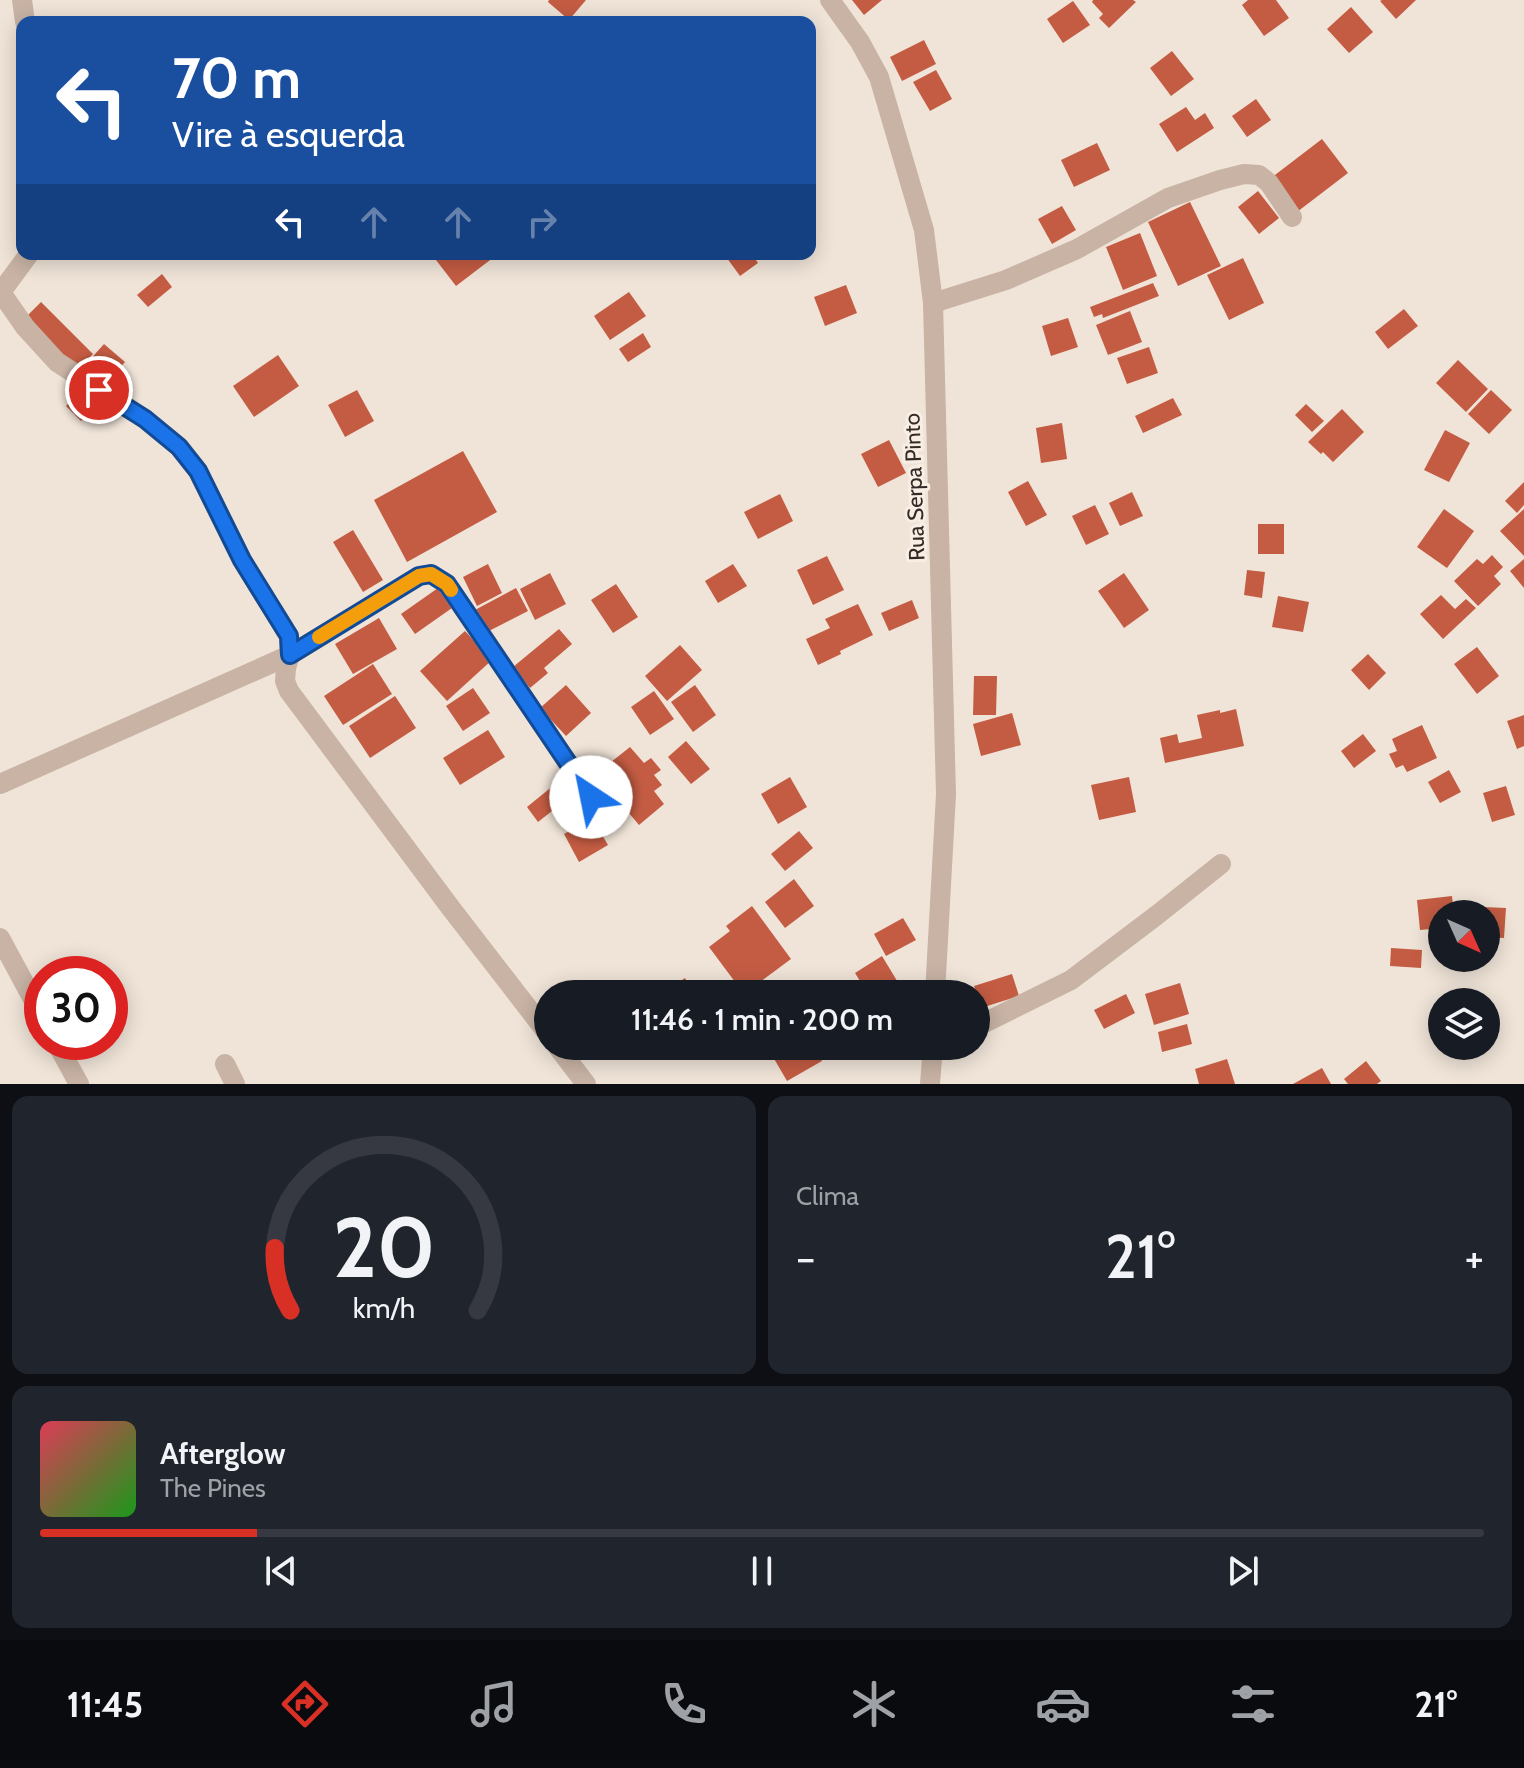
<!DOCTYPE html>
<html lang="pt">
<meta charset="utf-8">
<style>
body{margin:0;font-family:Cabin,sans-serif;background:#20242c;color:#f1f3f6;height:100vh;display:flex;flex-direction:column;font-size:30px;white-space:nowrap}
*{box-sizing:border-box;margin:0}
p{font-size:26px;color:#9ea1a6}
.icon{flex:none;width:44px;height:44px;fill:none;stroke:currentColor;stroke-width:2;stroke-linecap:round;stroke-linejoin:round}
.map{position:relative;height:1084px;overflow:hidden}
.drawer{display:flex;flex-direction:column;gap:12px;padding:12px;background:#0d0f14;flex:1}
.drawer>*{flex:none}
.banner{position:absolute;left:16px;top:16px;width:800px;height:244px;border-radius:16px;box-shadow:0 4px 20px #0003;background:#1a4fa0;color:#fff;overflow:hidden}
.needle{width:52px;rotate:135deg}
.fabs{position:absolute;left:1428px;top:900px;display:grid;gap:16px}
.fabs a{display:grid;place-items:center;width:72px;height:72px;border-radius:50%;background:#171b24;box-shadow:0 4px 20px #0003;font-size:40px}
.speed{position:absolute;left:24px;top:956px;display:flex;gap:16px;font-size:40px;font-weight:700;text-align:center}
.speed>*{display:grid;place-content:center;width:104px;height:104px;border-radius:50%;background:#171b24;box-shadow:0 4px 20px #0003;line-height:1}
.speed .limit{border:12px solid #d22;background:#fff;color:#111}
.pin{position:absolute;display:grid;place-items:center;width:68px;height:68px;color:#fff;margin:-34px;border:4px solid #fff;border-radius:50%;box-shadow:0 2px 8px #0007}
.me{position:absolute;width:88px;margin:-44px;rotate:326deg;stroke-linejoin:round;filter:drop-shadow(0 0 6px #0008)}
.turn{display:flex;align-items:center;gap:28px;height:168px;padding:0 24px;font-size:36px}
.turn .icon{width:104px;height:104px;stroke-width:2.5}
.turn b{display:block;font-size:56px;line-height:68px}
.lanes{display:flex;align-items:center;height:76px;padding:0 24px;background:#0003;justify-content:center;gap:40px;direction:ltr}
.lanes .off{opacity:.35}
.big{font-size:60px;font-weight:600;line-height:1.1}
.drawer .widget{flex:1;display:flex;flex-direction:column;justify-content:center;gap:12px;min-width:0;padding:0 28px;border-radius:16px;background:#20242c}
.drawer .dial{align-items:center;gap:0}
.dial svg{height:208px;overflow:visible;fill:none;stroke:#363941;stroke-width:7;stroke-linecap:round;text-anchor:middle}
.dial text{fill:#f1f3f6;stroke:none}
.song{display:flex;align-items:center;gap:24px}
.cover{width:96px;height:96px;border-radius:12px;background:linear-gradient(135deg,hsl(350 70% 55%),hsl(120 70% 35%))}
.played{height:8px;border-radius:4px;background:linear-gradient(90deg,#d93025 15%,#363941 15%)}
.keys{display:flex;justify-content:space-around;direction:ltr}
.heat{display:flex;justify-content:space-between;align-items:center;font-size:44px;direction:ltr}
.drawer .tiles{flex:1;display:grid;gap:12px;grid-template-columns:1fr 1fr}
.widget:last-child{grid-column:span 2}
.trip{position:absolute;left:534px;top:980px;width:456px;height:80px;border-radius:40px;background:#171b24;box-shadow:0 4px 20px #0003;font-weight:600;line-height:80px;text-align:center}
.tabs{display:flex;height:128px;justify-content:space-around;align-items:center;background:#090b0e;color:#9ea1a6}
.tabs .icon{width:56px;height:56px}
.tabs .on{color:#d93025}
.tabs b{font-size:36px;color:#f1f3f6}
.map>svg:first-child{display:block}
</style>
<div class="map">
<svg width="1524" height="1084" viewBox="0 0 1524 1084">
<rect width="100%" height="100%" fill="#f0e4d8"/>
<g fill="#c45c43">
<path d="M549,0H586L569,20L548,2Z"/>
<path d="M852,0H882L864,15Z"/>
<path d="M1093,0H1133L1136,2L1109,28L1099,18L1103,14L1092,2Z"/>
<path d="M1248,0H1276L1289,18L1264,36L1242,5Z"/>
<path d="M1382,0H1416L1396,19L1380,1Z"/>
<path d="M1073,1L1090,25L1063,43L1047,19Z"/>
<path d="M1351,7L1373,32L1349,53L1327,29Z"/>
<path d="M924,40L936,64L902,81L890,57Z"/>
<path d="M1172,51L1194,79L1171,96L1150,68Z"/>
<path d="M936,70L952,99L930,111L913,82Z"/>
<path d="M1256,99L1271,120L1247,137L1232,116Z"/>
<path d="M1186,107L1195,120L1205,113L1214,128L1177,152L1159,124Z"/>
<path d="M1322,139L1348,173L1297,212L1271,178Z"/>
<path d="M1097,143L1110,170L1074,187L1061,160Z"/>
<path d="M1258,191L1279,218L1259,234L1238,207Z"/>
<path d="M1190,202L1221,266L1178,286L1148,222Z"/>
<path d="M1062,206L1076,230L1052,244L1038,219Z"/>
<path d="M1140,233L1157,276L1123,290L1106,247Z"/>
<path d="M443,254H498L456,286L436,260Z"/>
<path d="M724,254H752L758,263L740,276Z"/>
<path d="M1243,258L1264,303L1229,320L1207,275Z"/>
<path d="M162,274L172,287L148,307L137,295Z"/>
<path d="M1153,283L1159,296L1103,318L1102,314L1094,317L1090,307Z"/>
<path d="M846,285L857,313L825,326L814,297Z"/>
<path d="M629,292L646,316L610,340L594,316Z"/>
<path d="M41,302L93,354L76,371L24,319Z"/>
<path d="M1404,309L1418,326L1388,349L1375,332Z"/>
<path d="M1130,311L1142,342L1108,355L1096,325Z"/>
<path d="M1068,318L1078,347L1051,356L1042,326Z"/>
<path d="M643,333L651,347L628,362L619,349Z"/>
<path d="M104,344L125,362L107,382L87,363Z"/>
<path d="M1149,347L1158,373L1127,384L1117,358Z"/>
<path d="M278,355L299,386L254,417L233,386Z"/>
<path d="M1458,360L1488,389L1466,412L1436,383Z"/>
<path d="M82,390L97,405L81,421L66,406Z"/>
<path d="M357,390L374,421L345,437L328,405Z"/>
<path d="M1491,390L1512,410L1489,434L1468,414Z"/>
<path d="M1173,398L1182,415L1143,433L1135,416Z"/>
<path d="M1306,404L1324,421L1312,432L1295,415Z"/>
<path d="M1342,409L1364,432L1333,462L1323,452L1321,454L1308,442Z"/>
<path d="M1062,423L1067,459L1041,463L1036,428Z"/>
<path d="M1445,430L1470,443L1449,482L1424,470Z"/>
<path d="M889,440L906,473L878,487L861,454Z"/>
<path d="M463,451L497,512L407,562L374,500Z"/>
<path d="M1028,481L1047,515L1026,526L1008,492Z"/>
<path d="M1524,482V505L1517,513L1505,501Z"/>
<path d="M1132,492L1143,516L1120,526L1109,503Z"/>
<path d="M780,494L793,521L758,539L744,512Z"/>
<path d="M1095,505L1109,534L1086,545L1072,516Z"/>
<path d="M1444,509L1474,531L1447,568L1417,547Z"/>
<path d="M1524,509V556L1500,531Z"/>
<rect x="1258" y="524" width="26" height="30"/>
<path d="M353,530L383,580L363,592L333,542Z"/>
<path d="M1492,555L1503,567L1494,576L1501,584L1478,606L1454,581L1477,559L1483,564Z"/>
<path d="M827,556L844,590L813,605L797,570Z"/>
<path d="M1524,559V588L1510,571Z"/>
<path d="M488,564L502,593L477,606L463,577Z"/>
<path d="M733,564L747,586L718,603L705,581Z"/>
<path d="M1247,570L1265,572L1262,598L1244,595Z"/>
<path d="M550,573L566,604L535,620L520,589Z"/>
<path d="M1124,573L1149,610L1124,628L1098,591Z"/>
<path d="M616,584L638,617L613,633L591,600Z"/>
<path d="M438,588L452,608L415,634L401,614Z"/>
<path d="M516,588L528,611L485,633L473,611Z"/>
<path d="M1441,595L1455,609L1466,599L1476,608L1443,639L1420,614Z"/>
<path d="M1278,596L1309,602L1303,632L1272,627Z"/>
<path d="M912,600L919,618L889,631L881,613Z"/>
<path d="M858,604L873,635L840,651L841,654L818,665L806,639L830,628L825,619Z"/>
<path d="M379,618L397,649L353,674L335,644Z"/>
<path d="M559,629L572,644L544,668L548,673L530,688L513,667Z"/>
<path d="M465,631L492,660L447,701L420,671Z"/>
<path d="M680,645L702,670L667,701L645,676Z"/>
<path d="M1477,647L1499,676L1477,694L1454,664Z"/>
<path d="M1368,654L1386,673L1369,690L1351,670Z"/>
<path d="M373,664L392,694L343,725L324,696Z"/>
<path d="M974,676H997L996,715H973Z"/>
<path d="M566,685L591,713L566,736L540,708Z"/>
<path d="M695,685L716,715L693,732L671,702Z"/>
<path d="M473,688L490,713L463,731L446,706Z"/>
<path d="M654,691L674,719L650,735L631,707Z"/>
<path d="M395,696L416,728L370,758L349,726Z"/>
<path d="M1236,709L1244,746L1165,763L1160,738L1177,734L1179,743L1202,738L1197,715L1220,710V713Z"/>
<path d="M1012,713L1021,745L981,756L973,724Z"/>
<path d="M1524,715V746L1517,749L1507,721Z"/>
<path d="M1422,725L1437,758L1407,772L1403,765L1396,768L1389,754L1397,751L1392,739Z"/>
<path d="M488,730L505,757L460,785L443,758Z"/>
<path d="M1363,734L1376,751L1354,768L1341,751Z"/>
<path d="M686,741L710,769L691,784L668,757Z"/>
<path d="M630,747L644,763L651,758L661,770L654,775L662,785L654,791L664,804L639,825L596,774Z"/>
<path d="M1449,770L1461,792L1440,803L1428,782Z"/>
<path d="M790,777L807,807L778,824L761,794Z"/>
<path d="M1129,777L1136,812L1099,820L1091,785Z"/>
<path d="M554,785L566,800L538,822L527,807Z"/>
<path d="M1506,786L1515,815L1492,822L1483,793Z"/>
<path d="M592,818L608,845L579,862L564,834Z"/>
<path d="M799,831L813,848L785,871L771,854Z"/>
<path d="M794,879L814,906L785,928L765,902Z"/>
<path d="M1452,896L1454,914H1442V928L1420,930L1417,900Z"/>
<path d="M752,906L791,959L744,994L709,947L730,931L726,926Z"/>
<path d="M1483,907L1506,908L1504,938L1486,937V914H1483Z"/>
<path d="M903,918L916,940L886,956L874,934Z"/>
<path d="M1391,948L1422,950L1421,968L1390,966Z"/>
<path d="M882,956L905,994H868L855,973Z"/>
<path d="M1012,974L1019,996L981,1008L974,986Z"/>
<path d="M685,978L694,994H661Z"/>
<path d="M1180,983L1189,1014L1154,1025L1145,994Z"/>
<path d="M1126,994L1135,1013L1104,1029L1094,1010Z"/>
<path d="M1187,1024L1192,1044L1162,1052L1158,1032Z"/>
<path d="M775,1046H813L822,1061L787,1081L769,1050Z"/>
<path d="M1227,1059L1235,1084H1199L1195,1069Z"/>
<path d="M1366,1061L1381,1081L1377,1084H1348L1344,1079Z"/>
<path d="M1322,1068L1331,1084H1293Z"/>
</g>
<g fill="none" stroke-linecap="round" stroke-linejoin="round">
<g stroke="#c8b3a5" stroke-width="20">
<path d="M22,0L25,22"/>
<path d="M830,0L860,42L879,77L924,230L933,303L946,794L935,994"/>
<path d="M0,291L25,327L57,362L145,419L179,447L198,471L242,560L289,636L290,655L286,668L285,681L289,691L450,907L548,1034"/>
<path d="M1,292L29,254"/>
<path d="M933,303L1006,280L1077,249L1168,198L1220,180L1244,174L1259,175L1269,183L1292,217"/>
<path d="M0,784L290,655L419,576L431,574L447,584L591,797"/>
<path d="M0,938L42,1016"/>
<path d="M976,1027L1071,980L1157,915L1221,864"/>
<path d="M56,1042L79,1084"/>
<path d="M557,1046L586,1084"/>
<path d="M225,1064L235,1084"/>
<path d="M930,1084L933,1046"/>
</g>
</g>
<g fill="none" stroke-linecap="round" stroke-linejoin="round">
<defs>
<path id="route" d="M99,390L145,419L179,447L198,471L242,560L289,636L290,655L419,576L431,574L447,584L591,797"/>
</defs>
<use href="#route" stroke="#114b97" stroke-width="20"/>
<use href="#route" stroke="#1a73e8" stroke-width="14"/>
<path stroke="#f59e0b" stroke-width="14" d="M319,637L419,576L431,574L447,584L451,590"/>
</g>
<g text-anchor="middle" stroke-width="6" stroke-linejoin="round" paint-order="stroke">
<g font-size="22" fill="#342a26" stroke="#f8eee4">
<text transform="translate(914 487) rotate(-92)" y="8">Rua Serpa Pinto</text>
</g>
</g>
</svg>
<div class="fabs">
<a><svg class="needle" viewBox="-14 -14 28 28"><path d="M0-13l5 13h-10z" fill="#e53935"/><path d="M0 13l5-13h-10z" fill="#9ea1a6"/></svg></a>
<a><svg class="icon" aria-label="layers" viewBox="0 0 24 24"><path d="M12 4l9 5-9 5-9-5zM3 14l9 5 9-5"/></svg></a>
</div>
<div class="speed"><div class="limit">30</div></div>
<div class="pin" style="left:99px;top:390px;background:#d93025"><svg class="icon" aria-label="arrive" viewBox="0 0 24 24"><path d="M6 21V4h12l-3 4 3 4H6"/></svg></div>
<svg class="me" style="left:591px;top:797px" viewBox="-20 -20 40 40"><circle r="19" fill="#fff"/><path d="M0-13L10 11 0 6-10 11z" fill="#1a73e8"/></svg>
<div class="trip">11:46 · 1 min · 200 m</div>
<div class="banner">
<div class="turn"><svg class="icon" aria-label="left" viewBox="0 0 24 24"><path d="M17 20v-9H6M10 6l-5 5 5 5"/></svg><div><b>70 m</b>Vire à esquerda</div></div>
<div class="lanes"><svg class="icon" aria-label="left" viewBox="0 0 24 24"><path d="M17 20v-9H6M10 6l-5 5 5 5"/></svg><svg class="icon off" aria-label="ahead" viewBox="0 0 24 24"><path d="M12 20V5M6 11l6-6 6 6"/></svg><svg class="icon off" aria-label="ahead" viewBox="0 0 24 24"><path d="M12 20V5M6 11l6-6 6 6"/></svg><svg class="icon off" aria-label="right" viewBox="0 0 24 24"><path d="M7 20v-9h11M14 6l5 5-5 5"/></svg></div>
</div>
</div>
<section class="drawer">
<div class="tiles">
<div class="widget dial"><svg viewBox="0 0 100 80">
<path d="M14 69A42 42 0 1 1 86 69"/>
<path d="M14 69A42 42 0 0 1 8 45" stroke="#d93025"/>
<text x="50" y="56" font-size="32" font-weight="700">20</text>
<text x="50" y="72" font-size="11">km/h</text>
</svg></div>
<div class="widget"><p>Clima</p>
<div class="heat"><a>−</a><b class="big">21°</b><a>+</a></div>
</div>
<div class="widget">
<div class="song"><i class="cover"></i><div><b>Afterglow</b><p>The Pines</p></div></div>
<div class="played"></div>
<div class="keys"><svg class="icon" aria-label="previous" viewBox="0 0 24 24"><path d="M18 5L8 12l10 7zM5 5v14"/></svg><svg class="icon" aria-label="pause" viewBox="0 0 24 24"><path d="M8 5v14M16 5v14"/></svg><svg class="icon" aria-label="next" viewBox="0 0 24 24"><path d="M6 5l10 7-10 7zM19 5v14"/></svg></div>
</div>
</div>
</section>
<nav class="tabs">
<b>11:45</b>
<svg class="icon on" aria-label="directions" viewBox="0 0 24 24"><path d="M12 3l9 9-9 9-9-9zM9 14v-3h6M13 9l2 2-2 2"/></svg>
<svg class="icon" aria-label="music" viewBox="0 0 24 24"><path d="M9 18V5l10-2v13"/><circle cx="6" cy="18" r="3"/><circle cx="16" cy="16" r="3"/></svg>
<svg class="icon" aria-label="phone" viewBox="0 0 24 24"><path d="M5 4h4l2 5-3 2q2 4 5 5l2-3 5 2v4C11 20 4 13 5 4z"/></svg>
<svg class="icon" aria-label="climate" viewBox="0 0 24 24"><path d="M12 3v18M4 7l16 10M4 17L20 7"/></svg>
<svg class="icon" aria-label="car" viewBox="0 0 24 24"><path d="M5 17H2v-5l4-1 3-4h7l3 4 3 1v5h-3M9 17h6M6 11h13"/><circle cx="7" cy="17" r="2"/><circle cx="17" cy="17" r="2"/></svg>
<svg class="icon" aria-label="filters" viewBox="0 0 24 24"><path d="M4 7h16M4 17h16"/><circle cx="9" cy="7" r="2"/><circle cx="15" cy="17" r="2"/></svg>
<b>21°</b>
</nav>
